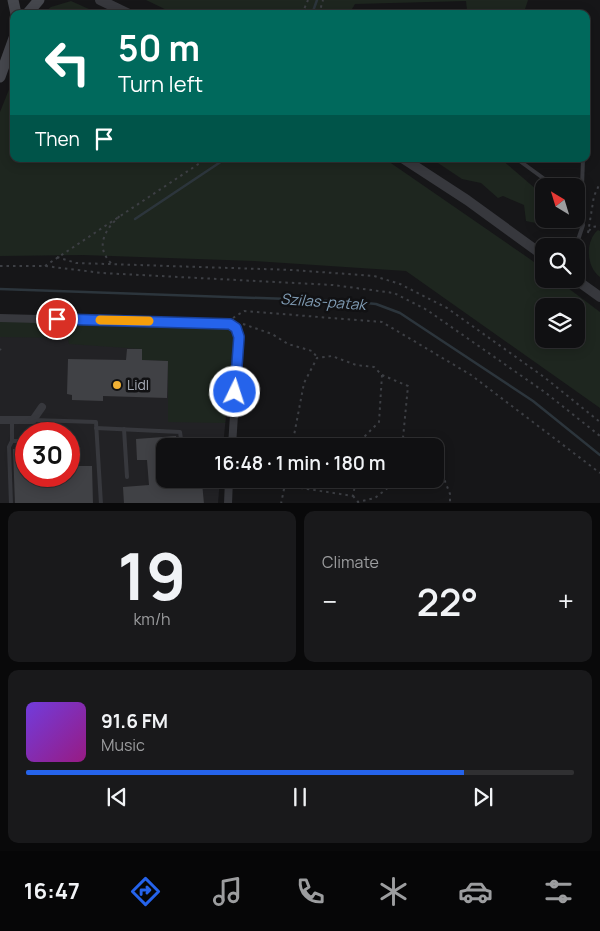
<!DOCTYPE html>
<meta charset="utf-8">
<style>
body{margin:0;font-family:Manrope,sans-serif;background:#19191b;color:#f1f3f6;height:100vh;display:flex;flex-direction:column;font-size:19px;white-space:nowrap}
*{box-sizing:border-box;margin:0}
p{font-size:16px;color:#9c9d9f}
.icon{flex:none;width:28px;height:28px;fill:none;stroke:currentColor;stroke-width:2;stroke-linecap:round;stroke-linejoin:round}
.map{position:relative;height:503px;overflow:hidden}
.sheet{display:flex;flex-direction:column;gap:8px;padding:8px;background:#09090a;flex:1}
.sheet>*{flex:none}
.hud{position:absolute;left:10px;top:10px;width:580px;height:152px;border-radius:10px;box-shadow:0 2px 12px #0003,0 0 0 1px #303032;background:#00695c;color:#fff;overflow:hidden}
.needle{width:32px;rotate:322deg}
.tools{position:absolute;left:535px;top:178px;display:grid;gap:10px}
.tools a{display:grid;place-items:center;width:50px;height:50px;border-radius:10px;background:#101012;box-shadow:0 2px 12px #0003,0 0 0 1px #303032;font-size:25px}
.speed{position:absolute;left:15px;top:422px;display:flex;gap:10px;font-size:25px;font-weight:700;text-align:center}
.speed>*{display:grid;place-content:center;width:65px;height:65px;border-radius:50%;background:#101012;box-shadow:0 2px 12px #0003,0 0 0 1px #303032;line-height:1}
.speed .limit{border:8px solid #d22;background:#fff;color:#111}
.pin{position:absolute;display:grid;place-items:center;width:42px;height:42px;color:#fff;margin:-21px;border:2px solid #fff;border-radius:50%;box-shadow:0 1px 5px #0007}
.me{position:absolute;width:55px;margin:-28px;rotate:4deg;stroke-linejoin:round;filter:drop-shadow(0 0 4px #0008)}
.turn{display:flex;align-items:center;gap:18px;height:105px;padding:0 25px;font-size:22px}
.turn .icon{width:65px;height:65px;stroke-width:2.5}
.turn b{display:block;font-size:35px;line-height:42px}
.then{display:flex;align-items:center;height:48px;padding:0 25px;background:#0003;gap:10px;font-size:19px}
.big{font-size:38px;font-weight:600;line-height:1.1}
.sheet .card{flex:1;display:flex;flex-direction:column;justify-content:center;gap:8px;min-width:0;padding:0 18px;border-radius:10px;background:#19191b}
.sheet .dial{align-items:center;gap:0}
.dial b{font-size:65px;line-height:1}
.song{display:flex;align-items:center;gap:15px}
.cover{width:60px;height:60px;border-radius:8px;background:linear-gradient(135deg,hsl(260 70% 55%),hsl(310 70% 35%))}
.played{height:5px;border-radius:2px;background:linear-gradient(90deg,#2563eb 80%,#303032 80%)}
.keys{display:flex;justify-content:space-around;direction:ltr}
.heat{display:flex;justify-content:space-between;align-items:center;font-size:28px;direction:ltr}
.sheet .tiles{flex:1;display:grid;gap:8px;grid-template-columns:1fr 1fr}
.card:last-child{grid-column:span 2}
.trip{position:absolute;left:156px;top:438px;width:288px;height:50px;border-radius:10px;background:#101012;box-shadow:0 2px 12px #0003,0 0 0 1px #303032;font-weight:600;line-height:50px;text-align:center}
.menu{display:flex;height:80px;justify-content:space-around;align-items:center;background:#060607;color:#9c9d9f}
.menu .icon{width:35px;height:35px}
.menu .active{color:#2563eb}
.menu b{font-size:22px;color:#f1f3f6}
.map>svg:first-child{display:block}
</style>
<div class="map">
<svg width="600" height="504" viewBox="0 0 600 504">
<rect width="100%" height="100%" fill="#161618"/>
<path fill="#222225" fill-rule="evenodd" d="M0,321L231,331L234,337L223,446H165V479H220L218,503L0,504ZM26,434H69V476H26Z"/>
<g fill="#1e261f" fill-rule="evenodd">
<path d="M146,0H528L525,9L467,10L466,1L355,4L349,14H175Z"/>
<path d="M71,1L100,14H42L51,7Z"/>
<path d="M14,77V159H385L527,257L544,269V279H556L600,312V408L406,271L254,261L83,255L0,256V112ZM576,306V339H544V306Z"/>
<path d="M432,159H501L544,196V219H574L575,222L567,229C557,229 538,223 526,221L524,205L503,196L498,198L481,183L462,179Z"/>
<path d="M598,230L600,231V277C586,267 585,241 598,230Z"/>
<path d="M0,321L227,327L234,337L225,423L168,422V361L142,360V349L69,344L68,338L0,337Z"/>
</g>
<g fill="none" stroke-linecap="round" stroke-linejoin="round">
<g stroke="#2c353c" stroke-width="2.5">
<path d="M312,14L317,0"/>
<path d="M135,219L225,159"/>
<path d="M0,289L346,301L376,304L400,313L533,401L600,455"/>
</g>
</g>
<g fill="#404145">
<path d="M127,349H142V360L168,361L167,398L103,396V401L72,400V395L67,394L68,359L126,360Z"/>
<path d="M176,436L177,446H165V479H168L169,484L202,482L204,504H124L123,487L149,485L147,460H137L136,439Z"/>
<path d="M69,437H75L76,466H92L93,504H15L13,449H26V476H69Z"/>
</g>
<g fill="none" stroke-linecap="round" stroke-linejoin="round">
<g stroke="#3d3f44" stroke-width="2" stroke-dasharray="2.5 4" stroke-linecap="butt">
<path d="M302,14L308,0"/>
<path d="M319,14L323,0"/>
<path d="M589,231L592,227L600,226"/>
<path d="M588,233L594,196L600,183"/>
<path d="M559,246L572,239"/>
<path d="M57,257L76,263L293,270L374,276L400,284L447,308L544,377L600,422"/>
<path d="M111,263C94,246 106,228 121,215"/>
<path d="M0,266H45L102,273L333,285L394,293L427,310L546,393L600,436"/>
<path d="M45,266L206,159"/>
<path d="M233,318L244,311L382,322L471,375L600,473"/>
<path d="M243,324L272,334L288,344L312,351L317,357"/>
<path d="M0,349L1,350"/>
<path d="M382,375L408,386L403,438L405,446"/>
<path d="M292,446L304,383L317,358L332,356L356,365L374,367L382,375L379,422L364,437L363,446"/>
<path d="M435,467L439,466L450,494V504"/>
<path d="M249,480L353,496L356,479"/>
<path d="M353,496L358,502L375,498L399,479"/>
<path d="M281,504L286,479"/>
</g>
<g stroke="#37383d" stroke-width="4">
<path d="M586,90L588,38"/>
<path d="M517,159L554,186"/>
<path d="M581,214L583,159"/>
<path d="M576,246L583,225L576,206"/>
<path d="M12,420V441"/>
<path d="M33,420L96,422L101,504"/>
<path d="M96,428L180,432L182,446"/>
<path d="M124,429L127,477"/>
<path d="M11,504L9,447L12,441H26"/>
</g>
<g stroke="#37383d" stroke-width="8">
<path d="M0,318L230,324L236,328L239,337L232,446"/>
<path d="M0,420H33L42,407"/>
<path d="M228,504L229,479"/>
</g>
<g stroke="#37383d" stroke-width="10">
<path d="M100,0L129,14"/>
<path d="M404,159L467,200L544,256"/>
<path d="M575,279L600,297"/>
</g>
<g stroke="#45474d" stroke-width="11">
<path d="M13,0L16,14"/>
<path d="M27,14L39,0"/>
<path d="M0,77L14,38"/>
</g>
</g>
<g fill="none" stroke-linecap="round" stroke-linejoin="round">
<defs>
<path id="route" d="M57,319L230,324L236,328L239,337L235,392"/>
</defs>
<use href="#route" stroke="#184099" stroke-width="12"/>
<use href="#route" stroke="#2563eb" stroke-width="9"/>
<path stroke="#f59e0b" stroke-width="9" d="M100,320L149,321"/>
</g>
<circle fill="#f2b134" stroke="#111113" stroke-width="2" cx="117" cy="385" r="5"/>
<g text-anchor="middle" stroke-width="5" stroke-linejoin="round" paint-order="stroke">
<g font-size="14" fill="#a8adb8" stroke="#111113" text-anchor="start">
<text x="127" y="390">Lidl</text>
</g>
<g font-size="15" font-style="italic" fill="#7f9bb3" stroke="#111113">
<text transform="translate(323 302) rotate(4)" y="5">Szilas-patak</text>
</g>
</g>
</svg>
<div class="tools">
<a><svg class="needle" viewBox="-14 -14 28 28"><path d="M0-13l5 13h-10z" fill="#e53935"/><path d="M0 13l5-13h-10z" fill="#9c9d9f"/></svg></a>
<a><svg class="icon" aria-label="search" viewBox="0 0 24 24"><circle cx="10" cy="10" r="6"/><path d="M15 15l6 6"/></svg></a>
<a><svg class="icon" aria-label="layers" viewBox="0 0 24 24"><path d="M12 4l9 5-9 5-9-5zM3 14l9 5 9-5"/></svg></a>
</div>
<div class="speed"><div class="limit">30</div></div>
<div class="pin" style="left:57px;top:319px;background:#d93025"><svg class="icon" aria-label="arrive" viewBox="0 0 24 24"><path d="M6 21V4h12l-3 4 3 4H6"/></svg></div>
<svg class="me" style="left:235px;top:392px" viewBox="-20 -20 40 40"><circle r="17" fill="#2563eb" stroke="#fff" stroke-width="3"/><path d="M0-11L8 9 0 5-8 9z" fill="#fff"/></svg>
<div class="trip">16:48 · 1 min · 180 m</div>
<div class="hud">
<div class="turn"><svg class="icon" aria-label="left" viewBox="0 0 24 24"><path d="M17 20v-9H6M10 6l-5 5 5 5"/></svg><div><b>50 m</b>Turn left</div></div>
<div class="then">Then<svg class="icon" aria-label="arrive" viewBox="0 0 24 24"><path d="M6 21V4h12l-3 4 3 4H6"/></svg></div>
</div>
</div>
<section class="sheet">
<div class="tiles">
<div class="card dial"><b>19</b><p>km/h</p></div>
<div class="card"><p>Climate</p>
<div class="heat"><a>−</a><b class="big">22°</b><a>+</a></div>
</div>
<div class="card">
<div class="song"><i class="cover"></i><div><b>91.6 FM</b><p>Music</p></div></div>
<div class="played"></div>
<div class="keys"><svg class="icon" aria-label="previous" viewBox="0 0 24 24"><path d="M18 5L8 12l10 7zM5 5v14"/></svg><svg class="icon" aria-label="pause" viewBox="0 0 24 24"><path d="M8 5v14M16 5v14"/></svg><svg class="icon" aria-label="next" viewBox="0 0 24 24"><path d="M6 5l10 7-10 7zM19 5v14"/></svg></div>
</div>
</div>
</section>
<nav class="menu">
<b>16:47</b>
<svg class="icon active" aria-label="directions" viewBox="0 0 24 24"><path d="M12 3l9 9-9 9-9-9zM9 14v-3h6M13 9l2 2-2 2"/></svg>
<svg class="icon" aria-label="music" viewBox="0 0 24 24"><path d="M9 18V5l10-2v13"/><circle cx="6" cy="18" r="3"/><circle cx="16" cy="16" r="3"/></svg>
<svg class="icon" aria-label="phone" viewBox="0 0 24 24"><path d="M5 4h4l2 5-3 2q2 4 5 5l2-3 5 2v4C11 20 4 13 5 4z"/></svg>
<svg class="icon" aria-label="climate" viewBox="0 0 24 24"><path d="M12 3v18M4 7l16 10M4 17L20 7"/></svg>
<svg class="icon" aria-label="car" viewBox="0 0 24 24"><path d="M5 17H2v-5l4-1 3-4h7l3 4 3 1v5h-3M9 17h6M6 11h13"/><circle cx="7" cy="17" r="2"/><circle cx="17" cy="17" r="2"/></svg>
<svg class="icon" aria-label="filters" viewBox="0 0 24 24"><path d="M4 7h16M4 17h16"/><circle cx="9" cy="7" r="2"/><circle cx="15" cy="17" r="2"/></svg>
</nav>
